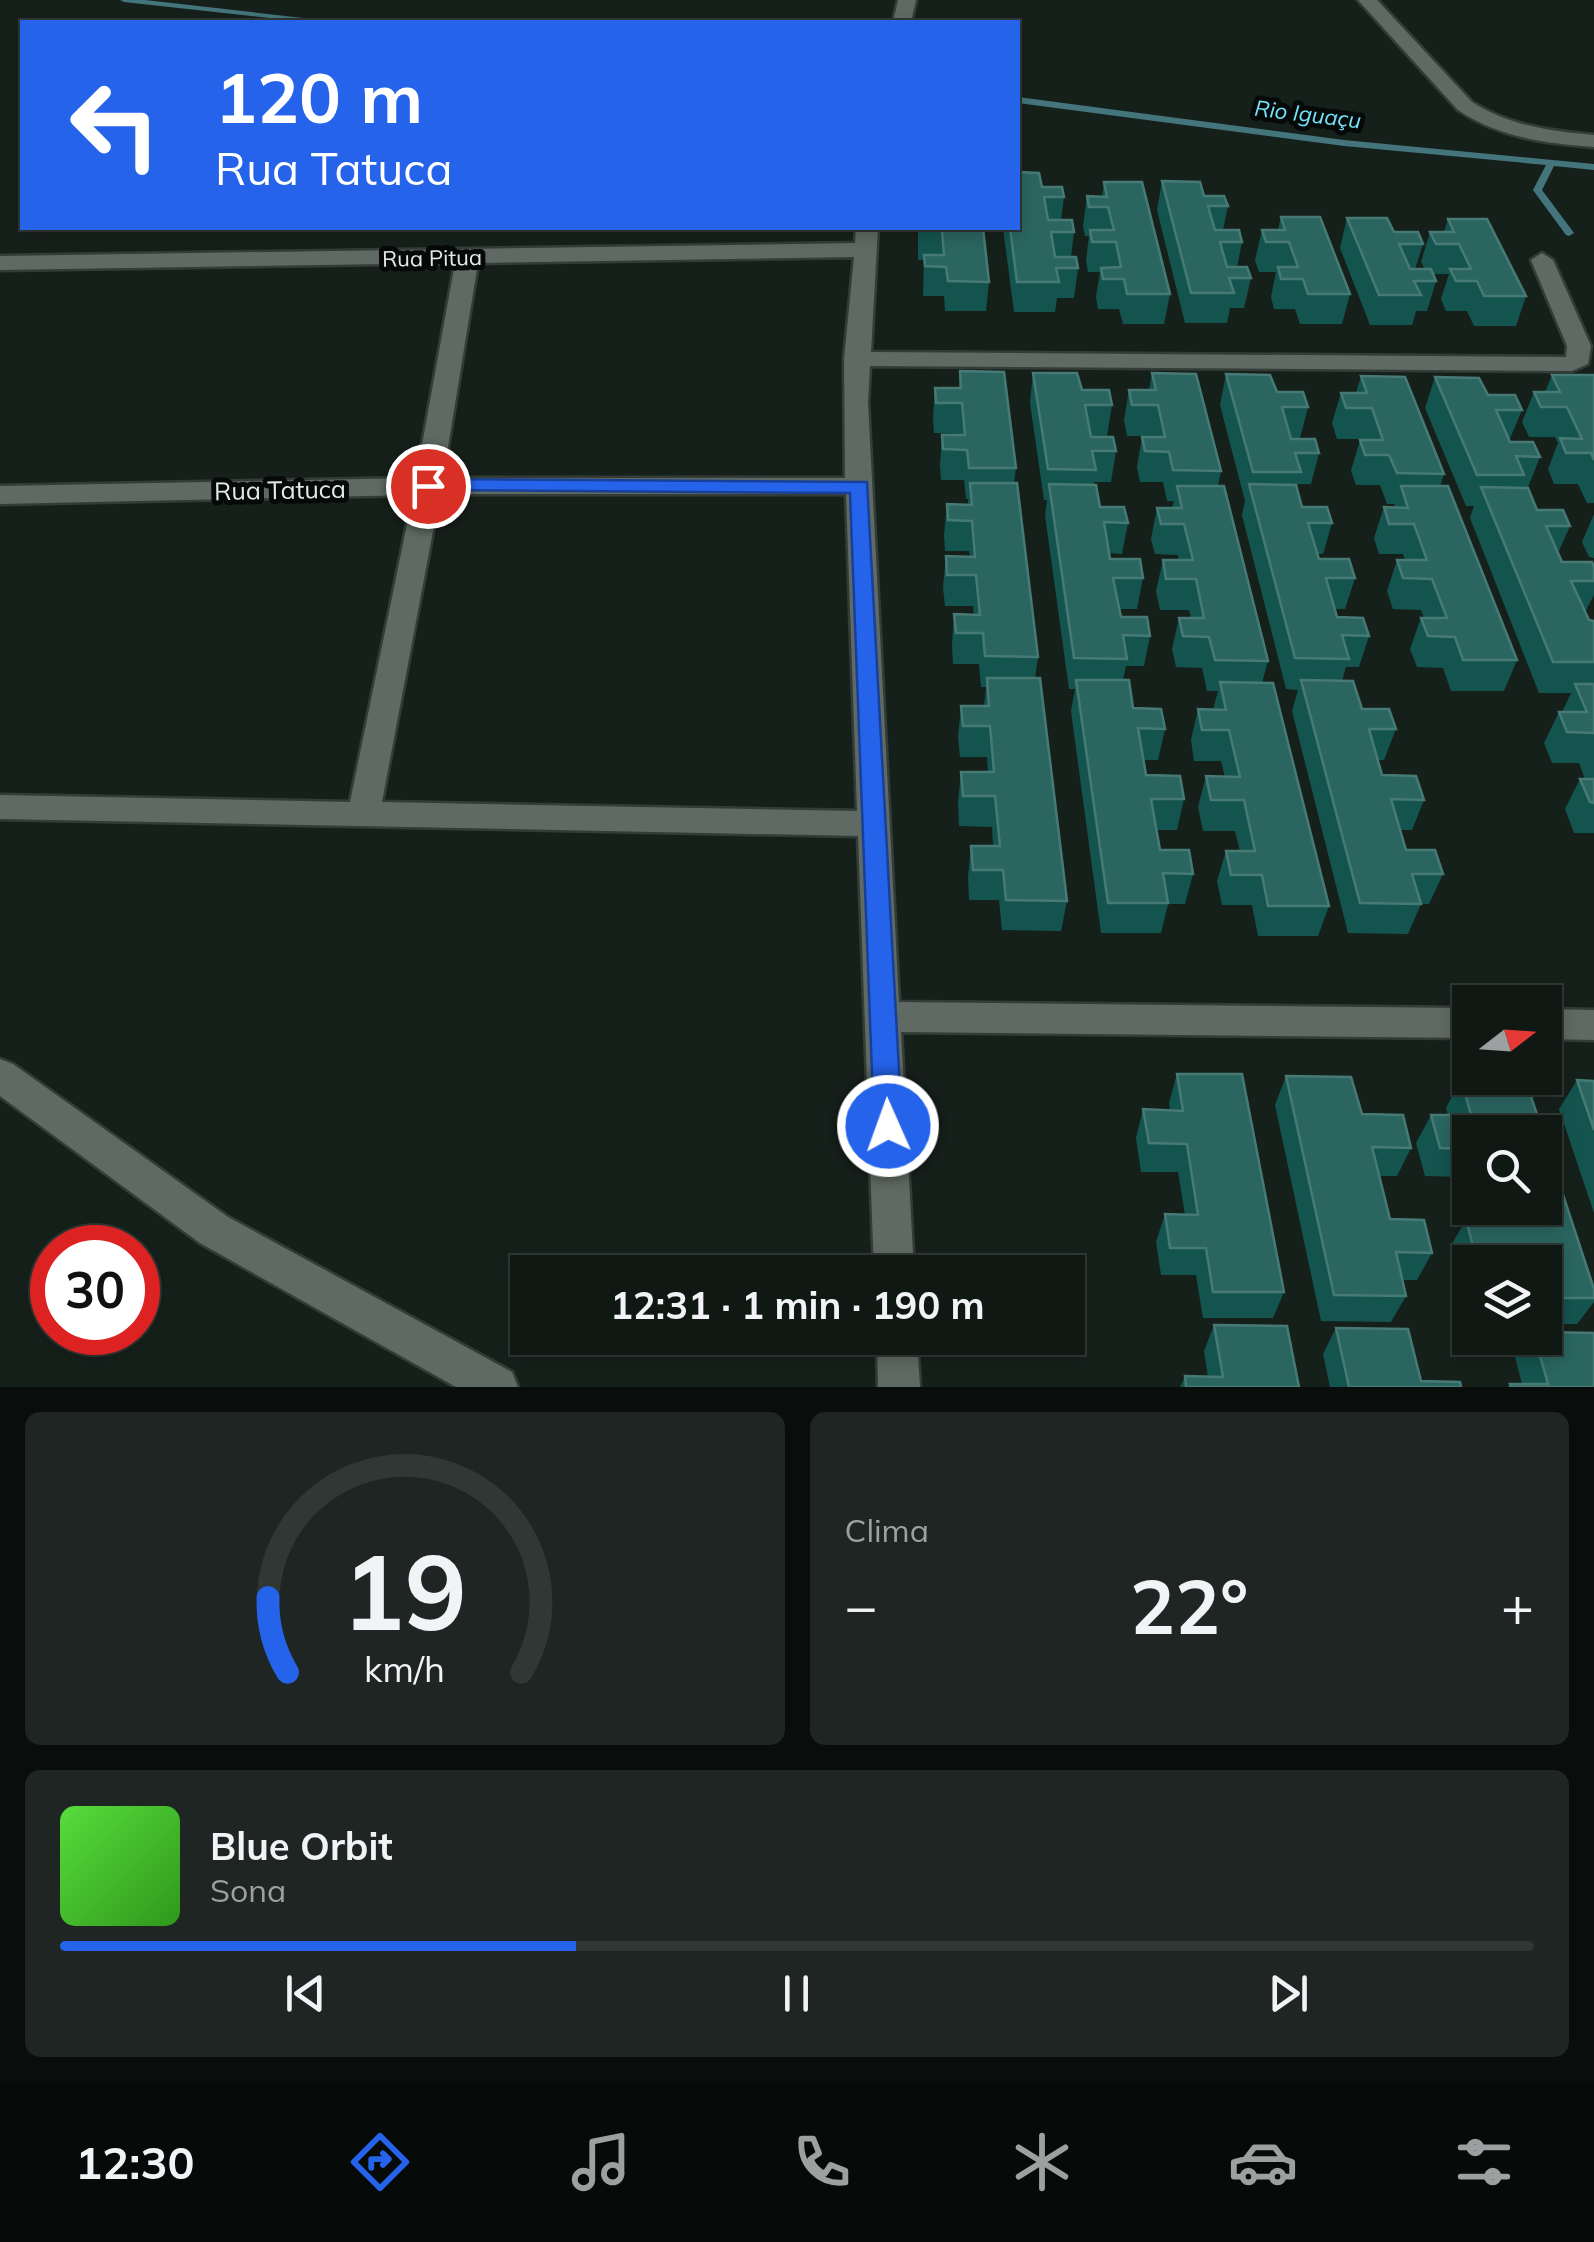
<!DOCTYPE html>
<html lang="pt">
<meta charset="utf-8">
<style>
body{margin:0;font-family:Mulish,sans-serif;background:#1e2522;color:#f1f3f6;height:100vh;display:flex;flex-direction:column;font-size:38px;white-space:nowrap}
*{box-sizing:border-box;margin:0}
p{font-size:32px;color:#9ca0a0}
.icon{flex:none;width:55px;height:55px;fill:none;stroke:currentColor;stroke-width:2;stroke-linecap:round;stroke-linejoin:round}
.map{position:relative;height:1387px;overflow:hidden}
.sheet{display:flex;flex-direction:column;gap:25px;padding:25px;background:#090d0b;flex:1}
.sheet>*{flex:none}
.top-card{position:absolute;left:20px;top:20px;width:1000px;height:210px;border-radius:0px;box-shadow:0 5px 15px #0003,0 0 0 2px #303734;background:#2563eb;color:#fff;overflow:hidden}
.needle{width:65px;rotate:73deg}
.tools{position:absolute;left:1452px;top:985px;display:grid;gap:20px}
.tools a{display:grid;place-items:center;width:110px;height:110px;border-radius:0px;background:#101814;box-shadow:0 5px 15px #0003,0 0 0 2px #303734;font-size:50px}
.speed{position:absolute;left:30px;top:1225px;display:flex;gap:20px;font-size:50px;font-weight:700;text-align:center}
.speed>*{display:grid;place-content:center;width:130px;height:130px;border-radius:50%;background:#101814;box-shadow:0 5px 15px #0003,0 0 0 2px #303734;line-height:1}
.speed .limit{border:15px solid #d22;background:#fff;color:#111}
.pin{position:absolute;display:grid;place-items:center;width:85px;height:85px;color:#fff;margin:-42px;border:5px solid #fff;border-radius:50%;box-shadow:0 2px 10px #0007}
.me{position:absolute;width:110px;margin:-55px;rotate:358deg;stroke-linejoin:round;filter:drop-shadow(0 0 8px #0008)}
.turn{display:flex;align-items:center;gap:35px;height:210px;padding:0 30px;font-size:45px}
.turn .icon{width:130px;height:130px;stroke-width:2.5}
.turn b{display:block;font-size:70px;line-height:85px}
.big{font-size:75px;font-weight:700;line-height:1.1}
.sheet .tile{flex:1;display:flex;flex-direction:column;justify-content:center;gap:15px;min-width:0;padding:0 35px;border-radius:15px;background:#1e2522}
.sheet .dial{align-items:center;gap:0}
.dial svg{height:260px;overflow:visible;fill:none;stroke:#303734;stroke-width:7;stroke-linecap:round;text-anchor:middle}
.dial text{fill:#f1f3f6;stroke:none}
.song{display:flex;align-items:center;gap:30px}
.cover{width:120px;height:120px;border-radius:15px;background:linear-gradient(135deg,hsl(110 70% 55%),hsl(110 70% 35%))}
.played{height:10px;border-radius:5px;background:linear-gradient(90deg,#2563eb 35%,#303734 35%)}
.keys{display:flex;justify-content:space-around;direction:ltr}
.heat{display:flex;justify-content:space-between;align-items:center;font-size:55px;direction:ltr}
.sheet .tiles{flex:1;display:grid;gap:25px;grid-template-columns:1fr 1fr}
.tile:last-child{grid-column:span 2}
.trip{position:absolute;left:510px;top:1255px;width:575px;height:100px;border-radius:0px;background:#101814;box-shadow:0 5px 15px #0003,0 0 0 2px #303734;font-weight:700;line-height:100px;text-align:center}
.tabs{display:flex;height:160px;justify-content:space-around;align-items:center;background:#060a08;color:#9ca0a0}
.tabs .icon{width:70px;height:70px}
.tabs .on{color:#2563eb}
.tabs b{font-size:45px;color:#f1f3f6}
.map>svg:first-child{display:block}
</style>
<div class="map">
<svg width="1594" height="1387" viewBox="0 0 1594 1387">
<rect width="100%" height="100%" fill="#16201b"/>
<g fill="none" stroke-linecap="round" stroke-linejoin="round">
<g fill="#44757c" fill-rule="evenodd">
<path d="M120,0H145L321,20L325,22H305L124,2Z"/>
<path d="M1018,97L1344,140L1594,164V170L1554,166L1542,190L1574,233L1569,236L1566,235L1533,190L1546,165L1344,146L1018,103Z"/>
</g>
<defs>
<g id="minor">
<path d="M898,0H916L911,22H893Z"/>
<path d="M1358,0H1377L1472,102C1510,126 1550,131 1594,135V147C1545,143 1500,138 1458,110Z"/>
<path d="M856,228H878L871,352L1566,357L1567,346L1531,260L1542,253L1553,260L1591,346L1588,364L1572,371L870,366L868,402L899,1002L1470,1008V1038L901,1032L914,1272H874L858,836L0,819V795L350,802L413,495L0,504V486L416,478L455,263L0,270V256L855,243ZM854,257L844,359L845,478H443L478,263ZM440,494H846L857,811L382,802Z"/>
<path d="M1545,1009L1594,1010V1040L1545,1039Z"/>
<path d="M877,1338H917L920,1387H878Z"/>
</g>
<path id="tertiary" d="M0,1059L13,1064L228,1217L512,1372L518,1387H456L200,1243L0,1096Z"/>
</defs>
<use href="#minor" stroke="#343c38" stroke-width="5"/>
<use href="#tertiary" stroke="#343c38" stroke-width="5"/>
<use href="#minor" fill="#5e6a63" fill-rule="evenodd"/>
<use href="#tertiary" fill="#5e6a63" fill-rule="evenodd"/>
</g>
<g fill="#14544f">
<path d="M1162,181L1228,206L1223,230L1242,242L1237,267L1251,278L1244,308H1230L1227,323H1185L1157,210Z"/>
<path d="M1104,182L1170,294L1164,324H1123L1119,309H1098L1096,297L1100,272H1088L1086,260L1089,236H1085L1083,226L1087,196L1102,197Z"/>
<path d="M1042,187L1064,197L1061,220L1074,232L1071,257L1078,268L1074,298H1057L1055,312H1014L1003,228H1018Z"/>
<path d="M1281,217L1350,294L1342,324H1300L1295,309H1274L1271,297L1276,272H1259L1255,260L1262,230H1278Z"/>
<path d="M1347,218L1394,232L1423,244L1415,269H1425L1421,262L1430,232H1444L1448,219L1526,296L1516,326H1474L1467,311H1446L1441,299L1449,274H1433L1436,281L1427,311H1416L1412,325H1370L1340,248Z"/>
<path d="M918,228H983L989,282L986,311H945L944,296H923L924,260H918Z"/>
<path d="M960,371L1016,468L1014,483L1038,657L1035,678L1067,901L1061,931L1002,930L999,900H969L968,877L971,846H993L992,827L959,826L958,803L961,772H988L987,757H960L958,737L961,706H984L986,687H981L979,664H953L952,645L954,614L974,615L973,606H945L943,587L946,556L970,557L969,551H945L944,535L947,504L968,505V499H966L964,480H941L940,465L942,435L959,434L934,433L933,418L935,388H959Z"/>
<path d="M1033,373L1082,390L1112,405L1107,436H1091L1116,451L1111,482H1094V485L1100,507L1128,523L1122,554L1109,553L1110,559L1143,578L1137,609H1119L1121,617L1150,636L1144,666H1126L1123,680L1133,708L1165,729L1158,760H1143L1146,775L1184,799L1177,830H1157L1160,850L1193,874L1185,904H1168L1161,933H1101L1071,711L1075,689H1069L1045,515L1047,500H1044L1030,403Z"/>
<path d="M1152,373L1221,471L1218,486L1268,661L1262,683L1329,906L1318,936H1258L1252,905H1222L1217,881L1226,851H1240L1235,831H1203L1198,807L1206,776L1225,777L1221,761H1194L1191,740L1198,709L1213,710L1218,691H1207L1202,668L1176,667L1172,649L1179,618H1191L1189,610H1160L1156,591L1163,560H1179L1178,555L1155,554L1151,539L1157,508H1172L1174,501H1167L1163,482H1140L1137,467L1142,437L1153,436H1127L1124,420L1129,390H1149Z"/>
<path d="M1226,374L1277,392L1308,407L1300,438H1291L1319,453L1311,484H1298L1297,488L1302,507L1332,523L1323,554H1317L1319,559L1355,578L1345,609H1335L1337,617L1369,636L1359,667H1346L1342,681L1362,709L1396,729L1384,760H1378L1382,775L1424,800L1412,830H1400L1406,850L1443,874L1429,904H1421L1408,934L1348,933L1292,711L1298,690L1286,689L1242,515L1245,501L1220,405Z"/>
<path d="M1552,375H1594V503H1587L1578,484H1554L1548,469L1558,443L1555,437H1529L1522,422L1534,392H1545Z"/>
<path d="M1361,376L1444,474L1440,486L1517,660L1504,691H1451L1443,668L1417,667L1410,649L1421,618H1424L1421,610L1393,609L1387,591L1397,560H1405L1403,554H1379L1374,538L1384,507H1394L1395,504H1387L1380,485H1356L1351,471L1360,440H1363V439H1337L1332,423L1341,393H1356Z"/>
<path d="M1435,377L1488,395L1522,410L1509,441L1540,457L1528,487L1537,510L1570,526L1558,553L1562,562L1594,567V595L1585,612L1589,620L1594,621V833H1574L1565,809L1580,779H1585L1579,763H1552L1544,743L1559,712H1562L1571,693H1539L1470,518L1474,506H1466L1425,408Z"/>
<path d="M1594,514V558L1589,557L1582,542Z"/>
<path d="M1177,1074L1284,1292L1273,1318H1203L1196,1275H1161L1156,1242L1165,1214L1185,1215L1178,1172H1141L1136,1138L1143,1109L1170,1110L1169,1103Z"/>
<path d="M1286,1076L1362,1114L1411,1148L1397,1176H1379L1390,1219L1432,1253L1417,1280H1402L1406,1296L1391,1322L1321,1321L1275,1105Z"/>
<path d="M1461,1079H1525L1470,1132V1198L1464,1177L1425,1176L1416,1143L1431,1115H1448L1446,1108Z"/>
<path d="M1577,1080L1594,1081V1213L1559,1109Z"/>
<path d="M1473,1208H1545L1594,1289V1302L1577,1324H1545V1262H1470V1280H1458L1450,1247L1466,1220H1476Z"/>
<path d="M1214,1325L1299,1387H1180L1185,1376L1208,1377L1204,1351Z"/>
<path d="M1336,1328L1421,1381L1461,1387H1330L1323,1354Z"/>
<path d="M1529,1338H1545L1594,1387H1508L1510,1384H1522L1515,1357Z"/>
</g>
<g fill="#2a6560" stroke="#477a75" stroke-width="2.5">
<path d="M1018,172L1039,173L1042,187H1062L1064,197H1044L1048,220H1072L1074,232H1051L1055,257H1076L1078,268H1056L1059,282H1017L1010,228H1018Z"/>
<path d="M1162,181L1200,182L1204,196H1224L1228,206H1208L1215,230H1239L1242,242H1220L1227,267H1247L1251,278H1229L1234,293H1191Z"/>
<path d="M1104,182H1142L1170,294H1127L1124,279H1103L1101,268L1121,267L1116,242H1092L1090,230H1114L1108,207H1089L1087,196L1107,197Z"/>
<path d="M1281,217H1320L1350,294H1308L1303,279H1281L1278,267H1298L1289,242H1266L1262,230H1285Z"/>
<path d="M1347,218H1387L1394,232H1418L1423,244H1399L1410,269H1431L1436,281H1414L1421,295H1379Z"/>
<path d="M1448,219H1487L1526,296H1484L1477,281H1456L1450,269H1471L1459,244H1436L1430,232H1454Z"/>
<path d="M919,228H983L989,282L948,281L946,267L925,266L924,255H944L942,230H919Z"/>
<path d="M960,371L1004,372L1016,468H969L967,450L943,449L942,435H965L962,403H936L935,388H961Z"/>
<path d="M1033,373H1077L1082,390H1109L1112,405H1085L1091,437H1113L1116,451H1092L1096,470L1048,469Z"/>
<path d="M1152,373L1196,374L1221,471L1173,470L1169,452L1145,451L1142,437H1165L1158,405H1132L1129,390H1156Z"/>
<path d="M1226,374L1270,375L1277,392H1303L1308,407H1282L1291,439H1315L1319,453H1295L1301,472H1253Z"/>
<path d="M1552,375H1594V460L1591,453H1566L1560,438L1582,439L1567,407H1541L1534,392H1560Z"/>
<path d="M1361,376L1405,377L1444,474L1397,473L1389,455H1365L1360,440H1383L1372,408H1346L1341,393H1367Z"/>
<path d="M1435,377L1479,378L1488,395H1515L1522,410H1496L1510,442H1533L1540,457L1516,456L1524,475H1477Z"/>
<path d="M970,483H1017L1038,657L985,656L983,633H956L954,614L980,615L976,575H947L946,556L975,557L972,521L948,520L947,504L972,505Z"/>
<path d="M1049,484L1096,485L1100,507H1124L1128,523L1104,522L1110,559H1140L1143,578H1113L1121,617H1147L1150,636L1123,635L1127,659L1074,658Z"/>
<path d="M1249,484L1296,485L1302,507H1327L1332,523H1308L1319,559H1349L1355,578H1326L1337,617L1363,618L1369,636L1342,635L1349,659L1295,658Z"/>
<path d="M1177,486H1224L1268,661L1215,660L1209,637L1183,636L1179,618H1204L1196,579H1166L1163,560H1193L1184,524H1161L1157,508H1182Z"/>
<path d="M1401,486H1448L1517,660H1463L1455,637L1428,636L1421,618H1447L1432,579L1403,578L1397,560H1427L1414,524H1389L1384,507L1408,508Z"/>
<path d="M1481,487L1528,488L1537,510H1563L1570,526H1546L1562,562H1592L1594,567V581H1571L1589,620L1594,621V662H1553Z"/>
<path d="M987,678H1040L1067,901L1006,900L1003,870H973L971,846H1000L995,796H963L961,772H994L990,726H963L961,706H989Z"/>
<path d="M1076,680H1129L1133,708L1161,709L1165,729L1138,728L1146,775L1180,776L1184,799H1151L1160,850H1189L1193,874L1163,873L1168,903H1108Z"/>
<path d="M1301,680L1353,681L1362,709H1389L1396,729H1369L1382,775L1416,776L1424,800L1391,799L1406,850H1435L1443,874H1412L1421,904L1360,903Z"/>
<path d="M1220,682L1273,683L1329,906H1268L1262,875H1231L1226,851H1255L1244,800H1211L1206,776L1240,777L1229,730H1202L1198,709L1226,710Z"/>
<path d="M1575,684H1594V733L1567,732L1559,712H1587Z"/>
<path d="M1580,779H1594V803L1590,802Z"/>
<path d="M1177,1074H1242L1284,1292H1213L1206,1248H1170L1165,1214L1198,1215L1187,1144L1149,1143L1143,1109L1183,1111Z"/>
<path d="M1286,1076L1351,1077L1362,1114L1403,1115L1411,1148L1372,1147L1390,1219L1424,1220L1432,1253L1396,1252L1406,1296L1334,1295Z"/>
<path d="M1461,1079H1525L1543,1132H1470V1149L1440,1148L1431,1115H1471Z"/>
<path d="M1577,1080L1594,1081V1130Z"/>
<path d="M1545,1140L1594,1289V1298H1545V1262H1514L1511,1254L1475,1253L1466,1220H1500L1497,1208H1545Z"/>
<path d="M1214,1325L1287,1326L1299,1387H1186L1185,1376L1223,1377Z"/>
<path d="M1336,1328L1408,1329L1421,1381L1460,1382L1461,1387H1349Z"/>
<path d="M1545,1332L1594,1333V1387H1511L1510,1384H1548L1535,1338H1545Z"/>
</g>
<path fill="#2563eb" stroke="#184099" stroke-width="2.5" d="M428,479L867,482L902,1126L898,1135L888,1139L878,1135L874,1126L850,493L421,490V481Z"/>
<g text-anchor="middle" stroke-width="10" stroke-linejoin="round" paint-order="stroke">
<g font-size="22" font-style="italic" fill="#75e3fb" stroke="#050907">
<text transform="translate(1308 114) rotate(7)" y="8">Rio Iguaçu</text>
</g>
<g font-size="22" fill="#e4ebe7" stroke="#050907">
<text transform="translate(432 258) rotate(-1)" y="8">Rua Pitua</text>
</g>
<g font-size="25" fill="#e4ebe7" stroke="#050907">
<text transform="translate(280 490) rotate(-1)" y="9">Rua Tatuca</text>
</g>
</g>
</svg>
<div class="tools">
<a><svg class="needle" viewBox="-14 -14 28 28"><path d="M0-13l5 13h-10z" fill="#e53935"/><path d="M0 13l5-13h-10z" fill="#9ca0a0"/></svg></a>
<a><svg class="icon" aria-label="search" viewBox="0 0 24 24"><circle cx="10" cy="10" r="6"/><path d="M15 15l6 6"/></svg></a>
<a><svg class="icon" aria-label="layers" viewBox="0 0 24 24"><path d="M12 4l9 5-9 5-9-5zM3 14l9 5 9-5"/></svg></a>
</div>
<div class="speed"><div class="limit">30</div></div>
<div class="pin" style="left:428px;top:486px;background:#d93025"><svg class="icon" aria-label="arrive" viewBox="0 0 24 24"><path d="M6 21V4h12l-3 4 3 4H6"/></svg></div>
<svg class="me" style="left:888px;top:1126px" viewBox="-20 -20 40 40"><circle r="17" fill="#2563eb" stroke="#fff" stroke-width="3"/><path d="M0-11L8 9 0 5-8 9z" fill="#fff"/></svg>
<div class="trip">12:31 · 1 min · 190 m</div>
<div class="top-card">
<div class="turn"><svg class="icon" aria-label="left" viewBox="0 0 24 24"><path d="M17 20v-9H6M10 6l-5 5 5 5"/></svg><div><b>120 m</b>Rua Tatuca</div></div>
</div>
</div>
<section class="sheet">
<div class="tiles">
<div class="tile dial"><svg viewBox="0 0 100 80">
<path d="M14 69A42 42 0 1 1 86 69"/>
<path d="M14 69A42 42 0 0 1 8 46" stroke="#2563eb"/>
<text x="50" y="56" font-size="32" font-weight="700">19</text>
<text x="50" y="72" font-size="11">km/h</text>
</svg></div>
<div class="tile"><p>Clima</p>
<div class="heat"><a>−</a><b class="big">22°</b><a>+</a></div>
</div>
<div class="tile">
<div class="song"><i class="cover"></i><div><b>Blue Orbit</b><p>Sona</p></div></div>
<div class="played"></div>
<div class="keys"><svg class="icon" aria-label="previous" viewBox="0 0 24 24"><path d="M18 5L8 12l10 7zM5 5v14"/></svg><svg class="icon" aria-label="pause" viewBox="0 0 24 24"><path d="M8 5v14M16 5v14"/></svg><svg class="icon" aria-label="next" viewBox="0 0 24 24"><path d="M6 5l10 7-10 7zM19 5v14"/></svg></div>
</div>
</div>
</section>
<nav class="tabs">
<b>12:30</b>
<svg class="icon on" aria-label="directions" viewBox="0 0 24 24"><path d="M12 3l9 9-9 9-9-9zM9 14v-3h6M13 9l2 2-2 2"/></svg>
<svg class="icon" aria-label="music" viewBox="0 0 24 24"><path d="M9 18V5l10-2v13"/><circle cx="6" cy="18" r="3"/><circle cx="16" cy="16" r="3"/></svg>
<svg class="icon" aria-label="phone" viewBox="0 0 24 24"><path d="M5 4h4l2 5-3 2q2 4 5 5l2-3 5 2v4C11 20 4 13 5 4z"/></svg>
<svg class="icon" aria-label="climate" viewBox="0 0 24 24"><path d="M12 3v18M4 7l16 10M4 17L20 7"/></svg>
<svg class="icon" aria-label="car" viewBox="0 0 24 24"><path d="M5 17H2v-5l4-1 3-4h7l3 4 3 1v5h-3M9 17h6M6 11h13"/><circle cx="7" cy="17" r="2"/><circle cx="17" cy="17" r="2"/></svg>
<svg class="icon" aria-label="filters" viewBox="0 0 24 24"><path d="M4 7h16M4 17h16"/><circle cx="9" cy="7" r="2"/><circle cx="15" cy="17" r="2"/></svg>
</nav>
